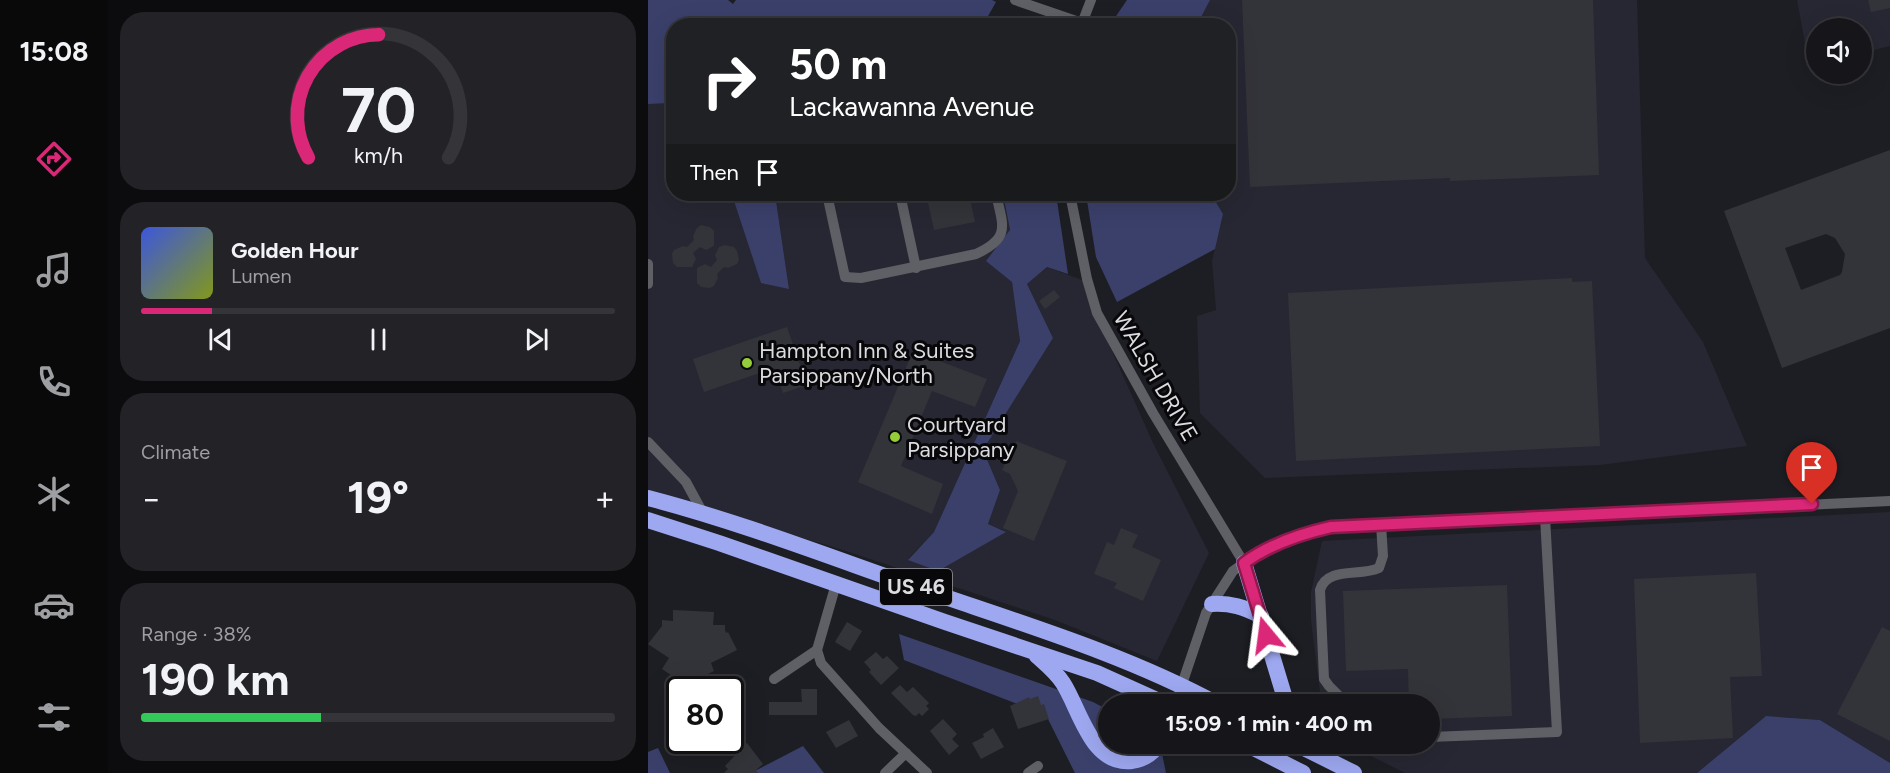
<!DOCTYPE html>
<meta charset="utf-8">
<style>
body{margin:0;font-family:Figtree,sans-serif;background:#232327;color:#f1f3f6;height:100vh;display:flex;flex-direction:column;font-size:22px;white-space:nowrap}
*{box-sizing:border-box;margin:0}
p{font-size:20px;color:#9e9fa2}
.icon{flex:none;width:33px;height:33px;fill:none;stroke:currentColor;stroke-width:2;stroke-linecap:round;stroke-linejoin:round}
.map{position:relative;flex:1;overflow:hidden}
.drawer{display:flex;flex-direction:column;gap:12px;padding:12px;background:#0c0c0e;width:540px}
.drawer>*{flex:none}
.banner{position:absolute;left:18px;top:18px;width:570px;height:183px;border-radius:24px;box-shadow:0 6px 24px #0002,0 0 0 2px #353539;background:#202124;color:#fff;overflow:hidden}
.buttons{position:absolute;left:1158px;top:18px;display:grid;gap:12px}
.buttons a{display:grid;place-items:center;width:66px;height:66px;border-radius:50%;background:#16161a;box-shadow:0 6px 24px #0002,0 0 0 2px #353539;font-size:30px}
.speed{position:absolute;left:18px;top:676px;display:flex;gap:12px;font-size:30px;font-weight:700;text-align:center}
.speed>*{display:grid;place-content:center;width:78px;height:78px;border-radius:50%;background:#16161a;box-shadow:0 6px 24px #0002,0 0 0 2px #353539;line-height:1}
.speed .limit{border:3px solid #111;border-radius:9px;background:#fff;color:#111}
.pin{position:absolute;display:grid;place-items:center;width:51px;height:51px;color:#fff;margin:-62px -26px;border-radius:50% 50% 50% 0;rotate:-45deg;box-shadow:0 0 6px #0007}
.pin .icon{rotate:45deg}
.me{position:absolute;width:66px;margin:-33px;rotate:344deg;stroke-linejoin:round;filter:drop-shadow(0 0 4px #0008)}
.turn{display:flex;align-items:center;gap:21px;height:126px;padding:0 24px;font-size:27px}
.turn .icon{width:78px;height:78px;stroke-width:2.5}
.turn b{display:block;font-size:42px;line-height:51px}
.then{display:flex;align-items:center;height:57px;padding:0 24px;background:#0003;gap:12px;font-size:22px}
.big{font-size:45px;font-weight:700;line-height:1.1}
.drawer .card{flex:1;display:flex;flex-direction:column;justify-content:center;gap:9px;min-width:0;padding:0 21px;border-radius:24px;background:#232327}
.drawer .dial{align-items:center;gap:0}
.dial svg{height:156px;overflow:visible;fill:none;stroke:#353539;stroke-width:7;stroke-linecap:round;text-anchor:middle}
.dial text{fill:#f1f3f6;stroke:none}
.song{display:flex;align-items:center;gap:18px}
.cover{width:72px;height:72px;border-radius:9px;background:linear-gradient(135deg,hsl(230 70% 55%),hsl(70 70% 35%))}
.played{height:6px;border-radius:3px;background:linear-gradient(90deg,#db2777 15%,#353539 15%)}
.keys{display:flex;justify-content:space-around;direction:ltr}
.heat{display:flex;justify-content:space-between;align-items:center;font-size:33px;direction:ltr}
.charge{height:9px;border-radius:4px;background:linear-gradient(90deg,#34c759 38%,#353539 0)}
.trip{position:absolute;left:450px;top:694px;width:342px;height:60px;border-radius:30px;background:#16161a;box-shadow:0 6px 24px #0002,0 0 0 2px #353539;font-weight:700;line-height:60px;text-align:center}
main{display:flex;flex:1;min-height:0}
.menu{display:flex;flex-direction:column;width:108px;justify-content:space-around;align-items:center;background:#09090a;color:#9e9fa2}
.menu .icon{width:42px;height:42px}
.menu .current{color:#db2777}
.menu b{font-size:27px;color:#f1f3f6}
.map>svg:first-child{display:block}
</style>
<main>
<nav class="menu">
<b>15:08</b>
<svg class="icon current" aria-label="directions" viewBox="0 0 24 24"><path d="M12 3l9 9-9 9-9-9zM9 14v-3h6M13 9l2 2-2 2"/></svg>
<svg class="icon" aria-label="music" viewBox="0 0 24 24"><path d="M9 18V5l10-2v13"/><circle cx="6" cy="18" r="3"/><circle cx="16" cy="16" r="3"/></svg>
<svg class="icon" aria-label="phone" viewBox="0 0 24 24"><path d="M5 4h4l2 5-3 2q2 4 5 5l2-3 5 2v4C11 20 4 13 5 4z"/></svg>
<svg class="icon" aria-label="climate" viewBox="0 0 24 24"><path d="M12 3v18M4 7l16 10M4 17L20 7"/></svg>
<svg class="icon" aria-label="car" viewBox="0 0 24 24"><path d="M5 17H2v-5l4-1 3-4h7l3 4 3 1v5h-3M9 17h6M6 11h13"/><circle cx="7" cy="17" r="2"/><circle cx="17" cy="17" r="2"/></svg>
<svg class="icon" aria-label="filters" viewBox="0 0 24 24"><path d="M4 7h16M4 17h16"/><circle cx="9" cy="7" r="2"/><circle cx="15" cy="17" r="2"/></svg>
</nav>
<section class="drawer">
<div class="card dial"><svg viewBox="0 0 100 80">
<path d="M14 69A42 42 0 1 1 86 69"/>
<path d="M14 69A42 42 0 0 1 50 6" stroke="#db2777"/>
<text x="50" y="56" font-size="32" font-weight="700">70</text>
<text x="50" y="72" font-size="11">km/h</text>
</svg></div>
<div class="card">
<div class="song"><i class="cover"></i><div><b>Golden Hour</b><p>Lumen</p></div></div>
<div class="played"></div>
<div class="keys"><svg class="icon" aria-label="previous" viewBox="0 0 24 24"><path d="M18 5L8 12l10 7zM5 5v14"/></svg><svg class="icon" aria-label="pause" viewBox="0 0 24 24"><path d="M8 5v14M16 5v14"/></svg><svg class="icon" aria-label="next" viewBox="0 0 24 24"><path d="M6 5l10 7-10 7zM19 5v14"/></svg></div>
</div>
<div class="card"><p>Climate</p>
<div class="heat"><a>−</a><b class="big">19°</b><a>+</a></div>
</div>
<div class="card"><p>Range · 38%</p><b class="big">190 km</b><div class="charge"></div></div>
</section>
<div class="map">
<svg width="1242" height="773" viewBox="0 0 1242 773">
<rect width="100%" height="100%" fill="#1d1e23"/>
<g fill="#262732">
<path d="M562,0H989L997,258L1055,342L1099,446L952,465L617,478L552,413L549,316L568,310L564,261L575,214L563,194H580V26L549,25Z"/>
<path d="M1149,0H1242V46L1214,53V28H1168V63L1161,65Z"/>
<path d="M25,103L26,194H84L113,283L141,288L127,194H355L362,230L364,282L372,341L286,532L260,559L357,531L340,524L352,490L335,450L405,338L379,284L399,267L437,281L460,342L505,443L561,553L509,661L407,620L195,550L0,492V104Z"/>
<path d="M1242,512V763L1172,720L1118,716L1049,773H757L705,747L703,744H782V705H680L672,692L663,620V592L674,541Z"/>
</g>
<g fill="#3b406b">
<path d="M0,0H80L85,4L88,0H344L348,2L335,25L26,26L25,103L0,104Z"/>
<path d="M479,0H562L549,25H462Z"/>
<path d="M355,194H408L420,274L399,267L379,284L405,338L335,450L352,490L340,524L358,532L290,571L260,560L286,532L372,341L364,282L338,261L362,230Z"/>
<path d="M438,194H563L575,214L567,249L469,302L448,257Z"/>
<path d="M84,195L127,194L141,289L113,283Z"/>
<path d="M251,634L445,702L460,710V744H512L518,773H427L398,715L256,660Z"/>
<path d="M1118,716L1172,720L1242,763V773H1049Z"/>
<path d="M155,746L176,773H103Z"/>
<path d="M10,748L22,773H0V752Z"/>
</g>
<g fill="#333439" fill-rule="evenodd">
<path d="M594,0H945L951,175L802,181V178L602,187Z"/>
<path d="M1220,0H1242V8L1223,12Z"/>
<path d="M1242,150V328L1134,368L1076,211ZM1178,234L1187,238L1197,254L1194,272L1192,275L1153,290L1137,248Z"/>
<path d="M278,194H321L327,222L286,230Z"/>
<path d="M53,225L62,227L66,231V246L58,250L52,247L45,253L48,259L44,267H29L25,263L24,254L26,250L35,246L39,247L46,240L45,236L49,228Z"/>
<path d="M77,245L86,247L89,251L91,260L89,264L80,268L76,267L69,274L70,278L66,286L62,288L53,287L49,283V268L57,264L63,267L69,260L67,255L71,247Z"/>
<path d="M924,278V282L944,281L952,446L648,461L640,293Z"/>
<path d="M406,290L412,297L397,309L391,301Z"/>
<path d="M139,327L159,385L135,393L126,368L56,392L45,359Z"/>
<path d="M265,351L339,379L327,407L284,391L253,466L295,484L284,514L210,482Z"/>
<path d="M368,441L419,461L386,541L355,528L370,491L362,474L354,470Z"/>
<path d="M473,528L490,535L484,547L513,560L495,601L466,588L469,583L446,574L459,542L466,545Z"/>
<path d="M1108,573L1114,676L1082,677L1085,738L992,743L986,579Z"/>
<path d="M859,585L864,716L782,719V705H761L760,669L698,671L695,591Z"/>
<path d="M25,610L66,612L65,625H77V630L78,633L80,632L89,650L63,663L66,671L38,685L14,669L21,658L0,644L14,626V620L25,621Z"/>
<path d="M199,622L214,631L202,651L187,642Z"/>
<path d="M1234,627L1242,631V741L1189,714Z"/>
<path d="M228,652L235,659L239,656L251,668L233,685L221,672L223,670L216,662Z"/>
<path d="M252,685L259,692L265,687L281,703L278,706L281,709L274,716L271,713L268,716L265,715L243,693Z"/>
<path d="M153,689H169V715H121V702H154Z"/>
<path d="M390,696L393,705L396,704L401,719L370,729L362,706L381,697L382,699Z"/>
<path d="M295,719L309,734L304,739L311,746L301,755L282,731Z"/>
<path d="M201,720L210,736L188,748L178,732Z"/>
<path d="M345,728L356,747L333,759L324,743L336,737L335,734Z"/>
<path d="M99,743L115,764L108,770L110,773H76L80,769L77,766Z"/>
</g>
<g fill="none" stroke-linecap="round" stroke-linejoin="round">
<g stroke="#5f6065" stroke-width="10">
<path d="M367,0L434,23"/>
<path d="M433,26L443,0"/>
<path d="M179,194L197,277L213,278L328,254C363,238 355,226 348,194"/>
<path d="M252,194L268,268"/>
<path d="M422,194L439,279L449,313L505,413L596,563"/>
<path d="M0,264V284"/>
<path d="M0,442L38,482L56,515"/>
<path d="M188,584L169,650L173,663L231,728L279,773"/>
<path d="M126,679L169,650"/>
<path d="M527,705L558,613L585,571L611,552L655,533L683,527L1242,501"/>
<path d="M700,705L681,686L676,679L672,590C679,566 712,577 731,568L735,556L733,524"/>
<path d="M782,737L909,732L897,517"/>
<path d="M237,773L258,753"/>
<path d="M380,773L390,766"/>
</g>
<g stroke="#9ea8f0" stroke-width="16">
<path d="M0,498C92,522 182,557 271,588C372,623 477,654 571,705"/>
<path d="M0,520L71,543L297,622L449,673L520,705"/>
<path d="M596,563L639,705"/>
<path d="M564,604C583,603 596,607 613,616"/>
<path d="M389,656C398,664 408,672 415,683C432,709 443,766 484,761C495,759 505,754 510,744"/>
<path d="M598,744L655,773"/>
<path d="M648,744L706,773"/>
</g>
</g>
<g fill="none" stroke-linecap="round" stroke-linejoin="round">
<defs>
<path id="route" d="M618,635L596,563C622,544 652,534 683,527L1164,504"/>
</defs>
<use href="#route" stroke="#8e194d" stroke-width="15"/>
<use href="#route" stroke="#db2777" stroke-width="10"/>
</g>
<g fill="#96cc3a" stroke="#08080a" stroke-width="2">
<circle cx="99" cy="363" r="6"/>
<circle cx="247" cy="437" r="6"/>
</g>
<g text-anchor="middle" stroke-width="6" stroke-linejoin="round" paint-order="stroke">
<rect fill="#08080a" stroke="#9c9ca0" stroke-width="1.5" x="232" y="569" width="72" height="36" rx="4.5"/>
<g font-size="21" font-weight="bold" fill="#dcdce0">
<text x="268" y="594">US 46</text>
</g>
<g font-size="22" fill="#dcdce0" stroke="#08080a" text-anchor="start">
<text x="111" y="358">Hampton Inn &amp; Suites<tspan x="111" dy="25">Parsippany/North</tspan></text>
<text x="259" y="432">Courtyard<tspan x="259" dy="25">Parsippany</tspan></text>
</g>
<g font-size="22" fill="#dcdce0" stroke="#08080a">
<text transform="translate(508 376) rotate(60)" y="8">WALSH DRIVE</text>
</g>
</g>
</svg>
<div class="buttons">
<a><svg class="icon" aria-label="sound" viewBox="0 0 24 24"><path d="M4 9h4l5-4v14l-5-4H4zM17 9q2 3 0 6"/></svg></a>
</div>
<div class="speed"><div class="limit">80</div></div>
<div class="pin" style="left:1164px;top:504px;background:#d93025"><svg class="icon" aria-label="arrive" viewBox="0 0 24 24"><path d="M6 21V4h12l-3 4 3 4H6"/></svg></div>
<svg class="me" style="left:618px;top:635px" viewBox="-20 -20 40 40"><path d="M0-17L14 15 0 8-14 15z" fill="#db2777" stroke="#fff" stroke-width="4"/></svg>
<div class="trip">15:09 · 1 min · 400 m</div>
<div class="banner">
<div class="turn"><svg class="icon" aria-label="right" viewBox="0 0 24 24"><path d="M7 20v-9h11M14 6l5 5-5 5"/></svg><div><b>50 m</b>Lackawanna Avenue</div></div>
<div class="then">Then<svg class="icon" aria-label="arrive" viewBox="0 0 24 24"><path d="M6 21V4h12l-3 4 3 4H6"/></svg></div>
</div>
</div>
</main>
